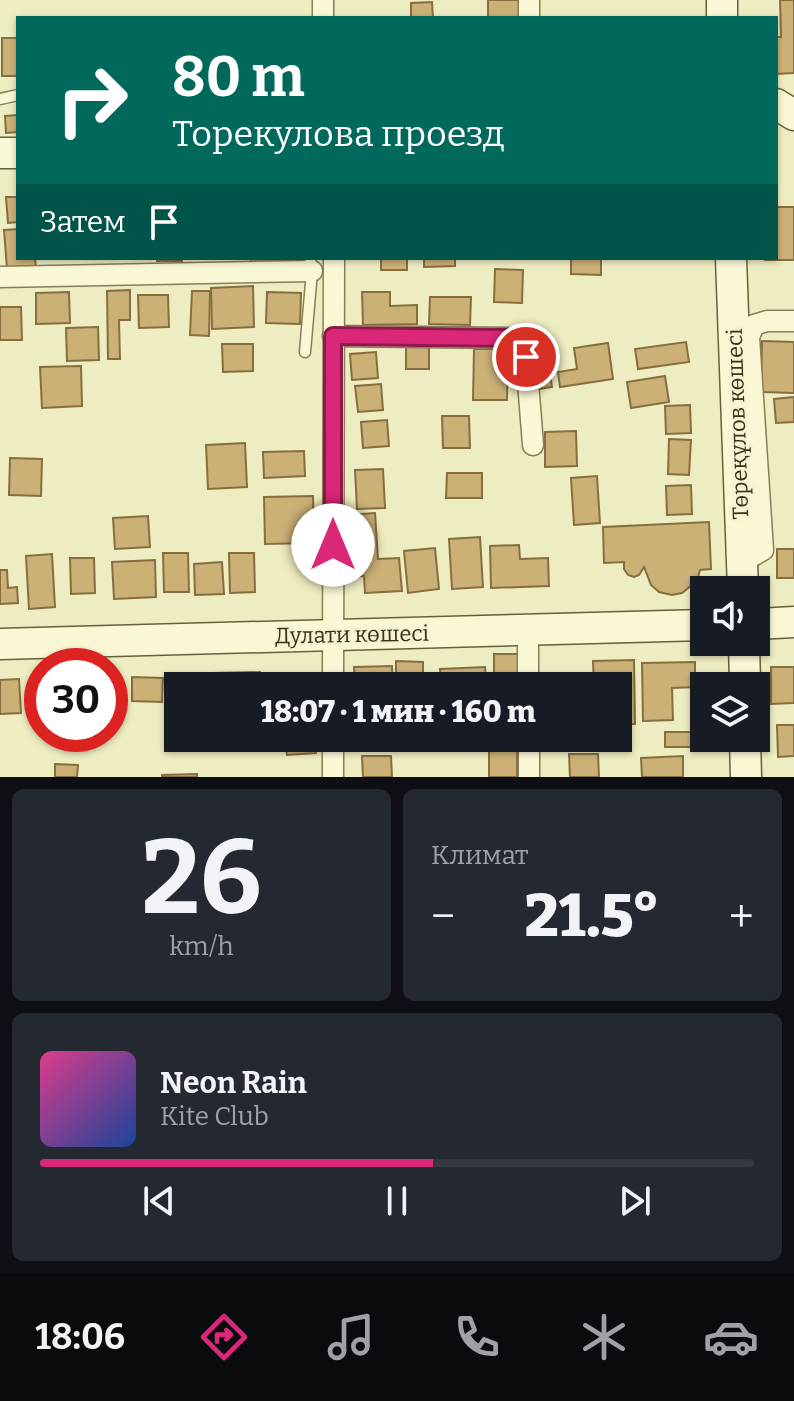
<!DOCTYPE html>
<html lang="ru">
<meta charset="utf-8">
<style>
body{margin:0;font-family:Bitter,serif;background:#242831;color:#f1f3f6;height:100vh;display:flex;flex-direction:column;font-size:30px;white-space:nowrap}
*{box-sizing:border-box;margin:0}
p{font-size:26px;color:#9ea1a6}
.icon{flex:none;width:44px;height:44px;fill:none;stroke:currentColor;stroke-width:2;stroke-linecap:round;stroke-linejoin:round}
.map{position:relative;height:777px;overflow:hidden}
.sheet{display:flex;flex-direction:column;gap:12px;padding:12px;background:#0d0f14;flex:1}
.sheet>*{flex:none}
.banner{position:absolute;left:16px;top:16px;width:762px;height:244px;border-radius:0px;box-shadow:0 2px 6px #0004;background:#00695c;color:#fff;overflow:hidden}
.controls{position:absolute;left:690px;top:576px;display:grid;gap:16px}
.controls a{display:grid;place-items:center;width:80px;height:80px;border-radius:0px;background:#171b24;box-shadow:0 2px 6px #0004;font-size:40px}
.speed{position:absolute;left:24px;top:648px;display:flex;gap:16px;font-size:40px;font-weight:700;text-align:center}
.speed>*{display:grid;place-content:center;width:104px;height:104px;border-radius:50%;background:#171b24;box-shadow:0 2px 6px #0004;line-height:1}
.speed .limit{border:12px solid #d22;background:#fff;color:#111}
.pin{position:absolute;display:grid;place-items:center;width:68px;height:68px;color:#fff;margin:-34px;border:4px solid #fff;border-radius:50%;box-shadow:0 2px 8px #0007}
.me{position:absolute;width:88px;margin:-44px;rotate:0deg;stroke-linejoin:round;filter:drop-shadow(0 0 6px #0008)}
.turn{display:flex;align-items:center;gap:28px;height:168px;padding:0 24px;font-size:36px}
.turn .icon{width:104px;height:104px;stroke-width:2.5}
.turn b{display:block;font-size:56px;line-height:68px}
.then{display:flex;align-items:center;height:76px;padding:0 24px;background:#0003;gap:16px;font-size:30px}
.big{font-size:60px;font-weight:800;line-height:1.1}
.sheet .card{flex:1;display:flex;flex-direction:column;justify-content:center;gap:12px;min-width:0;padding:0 28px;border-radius:12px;background:#242831}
.sheet .dial{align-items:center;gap:0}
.dial b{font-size:104px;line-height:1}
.song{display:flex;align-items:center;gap:24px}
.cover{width:96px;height:96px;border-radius:12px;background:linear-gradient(135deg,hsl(330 70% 55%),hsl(220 70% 35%))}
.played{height:8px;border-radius:4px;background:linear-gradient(90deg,#db2777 55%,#363941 55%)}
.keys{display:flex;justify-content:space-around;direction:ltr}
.heat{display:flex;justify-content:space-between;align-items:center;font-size:44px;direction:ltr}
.sheet .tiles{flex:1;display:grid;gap:12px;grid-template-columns:1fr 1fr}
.card:last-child{grid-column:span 2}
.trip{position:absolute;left:164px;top:672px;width:468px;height:80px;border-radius:0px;background:#171b24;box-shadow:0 2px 6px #0004;font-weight:800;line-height:80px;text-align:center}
.tabs{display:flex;height:128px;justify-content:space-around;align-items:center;background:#090b0e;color:#9ea1a6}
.tabs .icon{width:56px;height:56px}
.tabs .active{color:#db2777}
.tabs b{font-size:36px;color:#f1f3f6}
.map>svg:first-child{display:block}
</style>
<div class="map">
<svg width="794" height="777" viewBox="0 0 794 777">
<rect width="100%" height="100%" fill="#eeecc1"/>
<g fill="#ccb177" stroke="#866e3f" stroke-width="2">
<path d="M488,0H519L520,18H488Z"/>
<path d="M780,0H794V73L776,74V37H781Z"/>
<path d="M432,2L433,18H411V3Z"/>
<rect x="2" y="38" width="16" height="38"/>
<path d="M18,115V132L6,133L5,116Z"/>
<path d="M6,197H18V222L8,223Z"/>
<path d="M776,207H794V260H764L776,258Z"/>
<path d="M18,229V258H35L36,267L7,269L4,230Z"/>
<rect x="157" y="258" width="25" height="3"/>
<path d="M251,258H285V263L251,264Z"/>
<rect x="381" y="258" width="26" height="12"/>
<path d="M424,258H455V266L424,267Z"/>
<path d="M571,258H601V275L571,274Z"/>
<path d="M495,269L523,270L522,303L494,302Z"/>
<path d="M253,286L254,327L212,329L211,288Z"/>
<path d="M130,290V320H119L120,359H108L107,291Z"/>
<path d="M192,291H210L209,336L190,335Z"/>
<path d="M69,292L70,323L36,324V293Z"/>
<path d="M267,292L301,293L300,324L266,323Z"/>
<path d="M362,292H390V306L417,305V324L363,325Z"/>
<path d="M138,295H168L169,327L139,328Z"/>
<path d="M430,297H471L470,325L429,324Z"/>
<path d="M0,307H21L22,340H0Z"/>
<path d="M98,327L99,360L67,361L66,328Z"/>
<rect x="406" y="338" width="23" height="31"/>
<path d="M762,341L794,342V393L761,392Z"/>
<path d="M686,342L689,362L638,369L635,349Z"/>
<path d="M608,343L613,379L560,387L558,372L577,369L574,348Z"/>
<path d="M222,344H253V371L223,372Z"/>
<path d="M474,349H508L507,400H473Z"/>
<path d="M547,351L552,387L533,390L528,353Z"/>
<path d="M376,352L378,378L352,380L350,354Z"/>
<path d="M81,366L82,406L42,408L40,367Z"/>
<path d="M665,376L669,402L631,408L627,382Z"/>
<path d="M381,384L383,410L358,412L355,386Z"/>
<path d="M794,397V422L776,423L774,399Z"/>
<path d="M690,405L691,433L666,434L665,406Z"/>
<path d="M442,416H469L470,448H443Z"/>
<path d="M387,420L389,446L363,448L361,422Z"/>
<path d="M576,431L577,466L545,467V432Z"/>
<path d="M669,439L691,440L689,475L668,474Z"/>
<path d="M245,443L247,487L208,489L206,445Z"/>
<path d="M304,451L305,476L264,478L263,452Z"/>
<path d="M10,458L42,459L41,496L9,495Z"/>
<path d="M383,469L385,508L357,509L355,470Z"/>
<path d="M447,473H482V498H446Z"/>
<path d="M597,476L600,523L574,525L571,478Z"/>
<path d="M691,485L692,514L667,515L666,486Z"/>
<path d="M313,496L314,543L265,544L264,497Z"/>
<path d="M375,513L378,559L399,558L402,591L365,593L364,576L353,577L348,515Z"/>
<path d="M148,516L150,547L115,549L113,518Z"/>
<path d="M709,522L711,569L700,570L697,581L682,593L672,595L659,592L651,585L644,567L639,575L634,577L628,575L624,569V562L604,563L603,527Z"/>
<path d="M480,537L483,587L452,589L449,539Z"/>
<path d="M519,545L520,559L548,558L549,586L491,588L490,546Z"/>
<path d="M435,548L439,589L408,593L404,551Z"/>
<rect x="777" y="549" width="17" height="29"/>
<path d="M163,553H188L189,592H164Z"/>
<path d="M229,553H254L255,592L230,593Z"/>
<path d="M52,554L55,607L29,609L26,556Z"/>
<path d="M70,558H94L95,593L71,594Z"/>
<path d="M155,560L156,597L114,599L112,562Z"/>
<path d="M222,562L224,594L195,595L194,564Z"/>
<path d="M0,570H7L8,588L17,587L18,603L0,604Z"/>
<rect x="494" y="654" width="27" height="32"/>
<path d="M634,660L635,724H618V686H594L593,661Z"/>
<path d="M396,661L423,662V686H396Z"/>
<path d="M695,662V687L672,688L673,720L643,721L642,663Z"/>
<path d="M392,666L393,686H355L354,667Z"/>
<path d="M485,667L486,680L464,681V686H441L440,669Z"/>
<path d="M771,667H794V703L771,704Z"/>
<path d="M260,672L261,686H214L213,673Z"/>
<rect x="287" y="673" width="28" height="13"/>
<path d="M132,677L163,678L162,702L132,701Z"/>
<path d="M19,679L21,713L0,714V680Z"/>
<path d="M198,679L199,686H178V719L174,720L171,680Z"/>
<rect x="110" y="680" width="11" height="21"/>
<path d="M777,725H794V756L778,757Z"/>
<rect x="665" y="732" width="26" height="15"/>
<path d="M285,738H315L316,753L287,755Z"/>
<path d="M356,738H385V749L357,750Z"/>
<rect x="533" y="738" width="29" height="6"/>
<rect x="489" y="750" width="28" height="27"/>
<path d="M569,754H598L599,777H570Z"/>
<path d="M362,756H391L392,777H363Z"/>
<path d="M683,756V777H642L641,758Z"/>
<path d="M55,764L78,765L77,777H55Z"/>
<path d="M197,774V777H162V775Z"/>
</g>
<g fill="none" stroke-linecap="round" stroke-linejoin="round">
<defs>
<g id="lane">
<path d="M0,99L18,95"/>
<path d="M305,352L312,271L310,258"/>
</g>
<g id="street">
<path d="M323,0V18"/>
<path d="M529,0V18"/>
<path d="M0,277L312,271"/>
<path d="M333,336L508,338L526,357L533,445"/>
<path d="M742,562L763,550L749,337L754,325L767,321H794"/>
<path d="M528,629V686"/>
<path d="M333,686L334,258"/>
<path d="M529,738V777"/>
<path d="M333,777V738"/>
</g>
<g id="secondary">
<path d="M722,0V18"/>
<path d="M776,104L794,115"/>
<path d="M0,153H18"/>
<path d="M731,258L743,590"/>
<path d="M756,624L794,622"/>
<path d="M744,642L745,686"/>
<path d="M0,644L704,625"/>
<path d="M745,738L746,777"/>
</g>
</defs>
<use href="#lane" stroke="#877e59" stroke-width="13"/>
<use href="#street" stroke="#877e59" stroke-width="23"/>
<use href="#secondary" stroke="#695f3c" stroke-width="33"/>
<use href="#lane" stroke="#f9f7d4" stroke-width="10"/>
<use href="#street" stroke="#f9f7d4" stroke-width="20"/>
<use href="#secondary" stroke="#f9f7d4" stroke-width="30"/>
</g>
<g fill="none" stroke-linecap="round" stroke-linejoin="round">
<defs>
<path id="route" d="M333,545V336L508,338L526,357"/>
</defs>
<use href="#route" stroke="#8e194d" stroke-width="20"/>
<use href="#route" stroke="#db2777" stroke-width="14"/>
</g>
<g text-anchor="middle" stroke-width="6" stroke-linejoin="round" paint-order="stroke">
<g font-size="22" fill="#37311d" stroke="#f5f4d1">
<text transform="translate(737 424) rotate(-92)" y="8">Төреқұлов көшесі</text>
<text transform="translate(352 634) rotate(-1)" y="8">Дулати көшесі</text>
</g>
</g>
</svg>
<div class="controls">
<a><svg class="icon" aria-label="sound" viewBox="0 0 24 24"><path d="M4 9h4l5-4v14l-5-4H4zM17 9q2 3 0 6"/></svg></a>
<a><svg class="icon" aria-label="layers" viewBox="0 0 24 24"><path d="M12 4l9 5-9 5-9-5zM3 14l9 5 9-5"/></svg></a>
</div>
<div class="speed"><div class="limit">30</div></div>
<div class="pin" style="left:526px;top:357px;background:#d93025"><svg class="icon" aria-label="arrive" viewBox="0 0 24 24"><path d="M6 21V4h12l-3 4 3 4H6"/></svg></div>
<svg class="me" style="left:333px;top:545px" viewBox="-20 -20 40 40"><circle r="19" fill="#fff"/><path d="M0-13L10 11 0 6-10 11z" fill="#db2777"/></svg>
<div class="trip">18:07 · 1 мин · 160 m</div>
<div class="banner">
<div class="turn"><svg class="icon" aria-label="right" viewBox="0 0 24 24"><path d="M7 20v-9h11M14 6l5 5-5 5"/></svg><div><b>80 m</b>Торекулова проезд</div></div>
<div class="then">Затем<svg class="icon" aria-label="arrive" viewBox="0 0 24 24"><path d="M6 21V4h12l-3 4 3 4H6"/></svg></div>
</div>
</div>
<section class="sheet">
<div class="tiles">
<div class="card dial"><b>26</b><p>km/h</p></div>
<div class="card"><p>Климат</p>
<div class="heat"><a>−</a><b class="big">21.5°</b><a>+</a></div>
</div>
<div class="card">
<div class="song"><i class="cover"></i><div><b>Neon Rain</b><p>Kite Club</p></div></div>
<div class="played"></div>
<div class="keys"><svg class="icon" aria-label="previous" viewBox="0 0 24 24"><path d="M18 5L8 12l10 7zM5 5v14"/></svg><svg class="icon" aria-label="pause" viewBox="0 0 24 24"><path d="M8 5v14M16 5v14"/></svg><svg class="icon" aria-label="next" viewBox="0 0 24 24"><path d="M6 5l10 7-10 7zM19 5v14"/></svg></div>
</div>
</div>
</section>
<nav class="tabs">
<b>18:06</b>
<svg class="icon active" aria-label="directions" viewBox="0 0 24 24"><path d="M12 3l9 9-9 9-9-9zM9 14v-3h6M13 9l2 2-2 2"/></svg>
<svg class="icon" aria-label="music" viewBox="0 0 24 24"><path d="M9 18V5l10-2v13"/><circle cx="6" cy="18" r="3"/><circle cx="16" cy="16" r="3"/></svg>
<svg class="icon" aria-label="phone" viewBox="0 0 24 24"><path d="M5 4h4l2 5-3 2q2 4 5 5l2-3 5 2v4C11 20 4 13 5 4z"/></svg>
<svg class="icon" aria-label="climate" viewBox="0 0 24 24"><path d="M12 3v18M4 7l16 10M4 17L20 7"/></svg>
<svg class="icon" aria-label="car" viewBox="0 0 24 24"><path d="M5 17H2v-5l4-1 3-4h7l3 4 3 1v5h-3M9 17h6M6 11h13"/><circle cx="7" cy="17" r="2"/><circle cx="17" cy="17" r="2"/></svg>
</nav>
